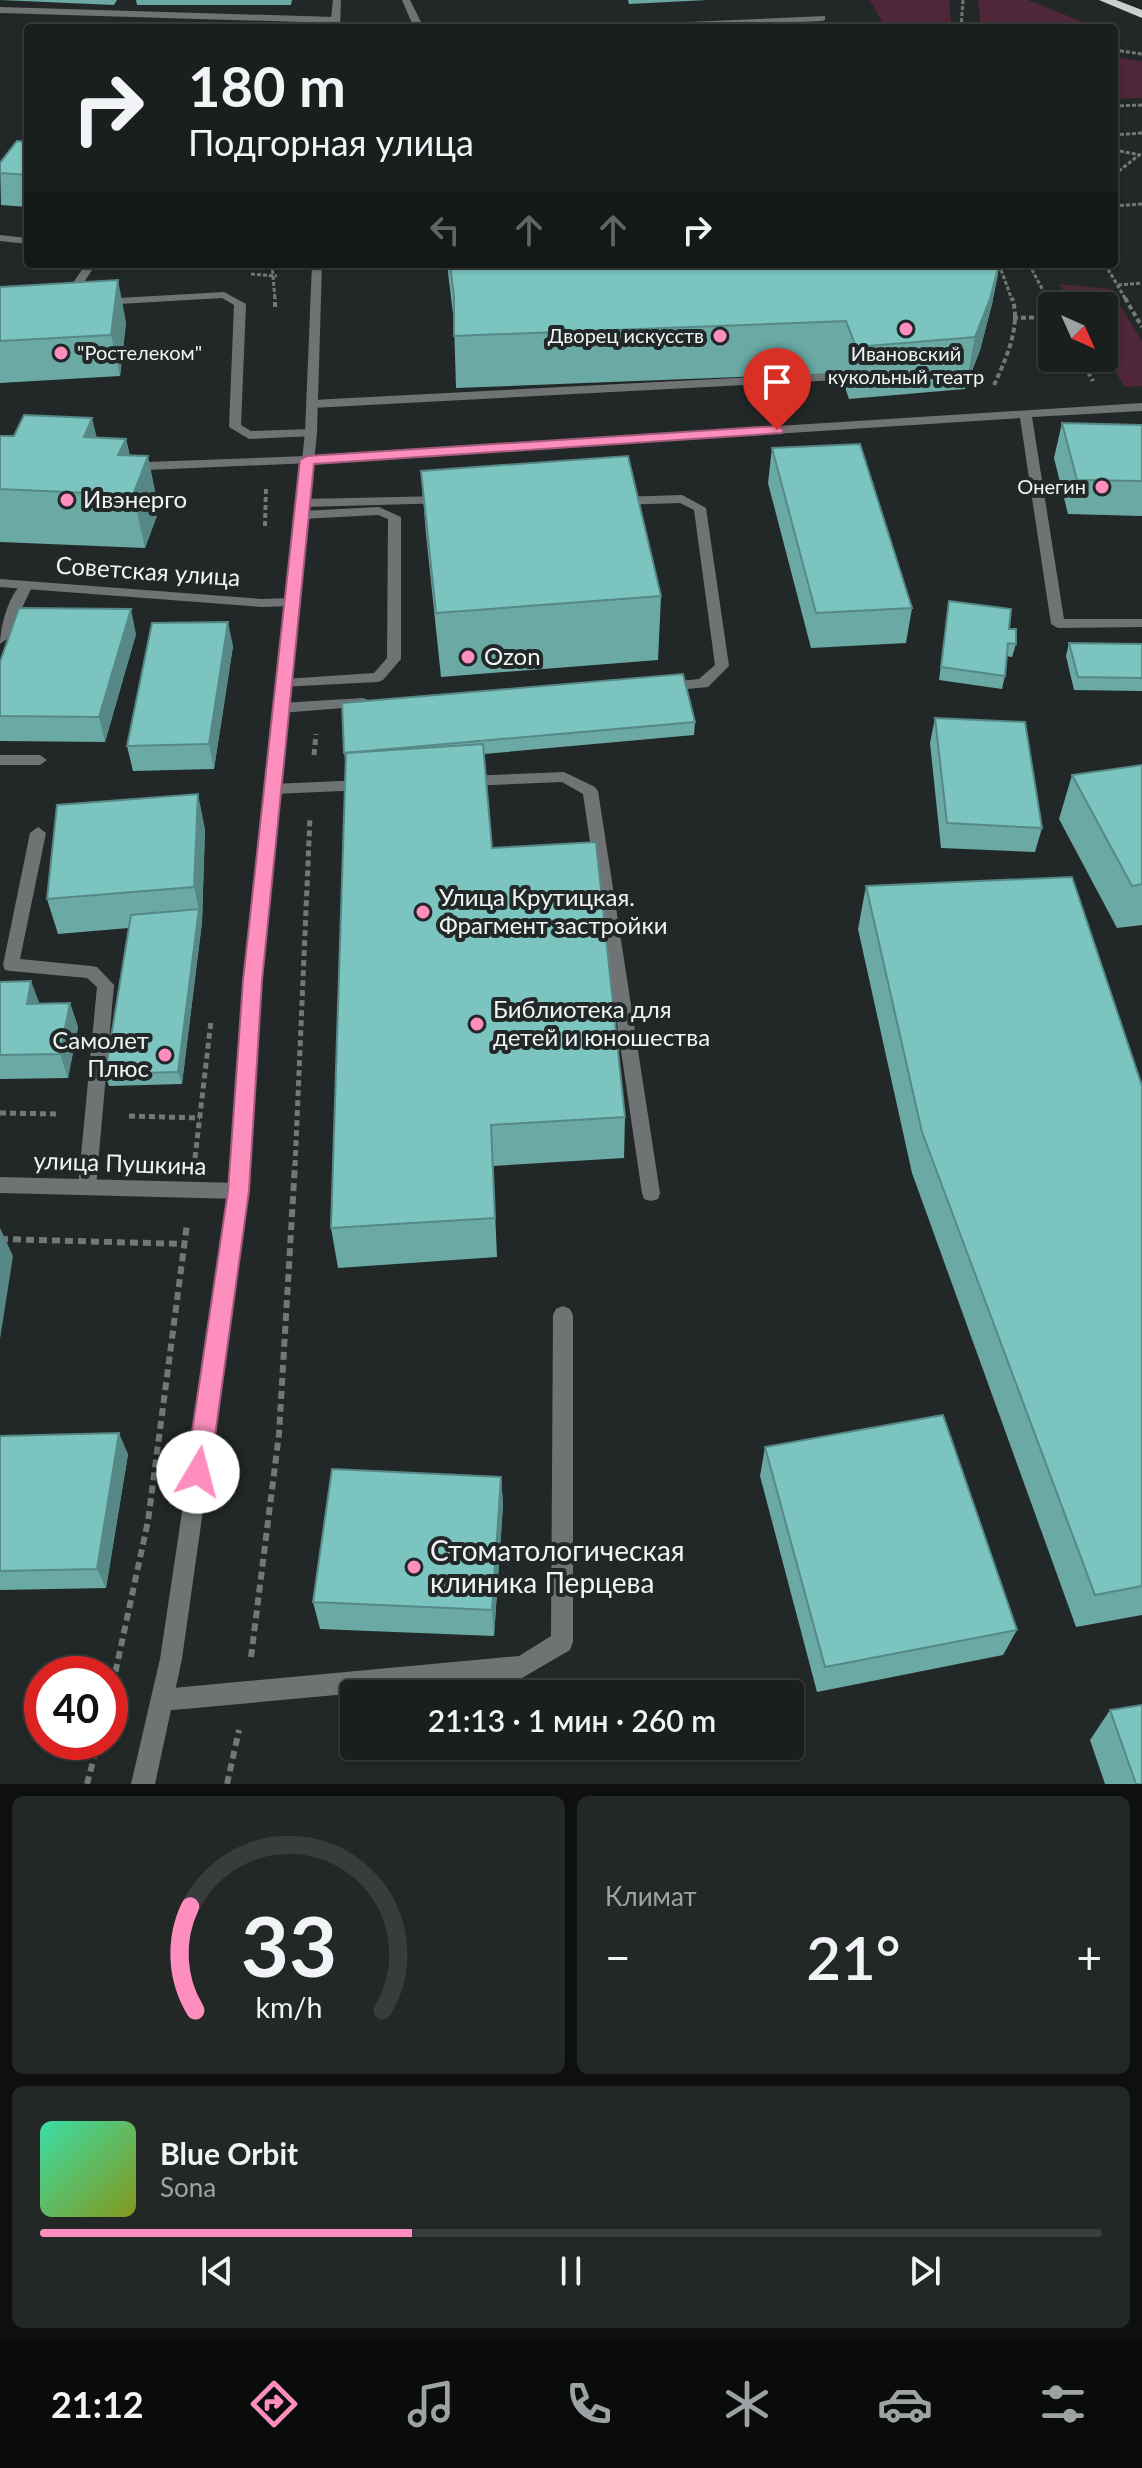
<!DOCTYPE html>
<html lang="ru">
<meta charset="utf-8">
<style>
body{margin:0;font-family:Lato,sans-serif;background:#232726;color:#f1f3f6;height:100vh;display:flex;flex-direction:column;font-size:30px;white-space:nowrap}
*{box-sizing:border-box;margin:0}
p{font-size:26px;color:#9fa2a4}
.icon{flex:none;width:44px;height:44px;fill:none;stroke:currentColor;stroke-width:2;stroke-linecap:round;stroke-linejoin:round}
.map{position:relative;height:1784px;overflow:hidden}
.drawer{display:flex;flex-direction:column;gap:12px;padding:12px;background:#0e1010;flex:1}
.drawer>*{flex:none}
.banner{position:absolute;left:24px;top:24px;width:1094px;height:244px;border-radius:8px;box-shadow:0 2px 6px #0004,0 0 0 2px #383c3b;background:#1a1e1d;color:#f1f3f6;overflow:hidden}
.needle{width:52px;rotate:135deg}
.fabs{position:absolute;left:1038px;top:292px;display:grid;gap:16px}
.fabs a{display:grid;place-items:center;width:80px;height:80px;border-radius:8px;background:#1a1e1d;box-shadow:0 2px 6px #0004,0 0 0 2px #383c3b;font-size:40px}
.speed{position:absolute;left:24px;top:1656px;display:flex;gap:16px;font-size:40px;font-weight:700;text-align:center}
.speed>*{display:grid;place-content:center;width:104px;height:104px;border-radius:50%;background:#1a1e1d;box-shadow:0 2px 6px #0004,0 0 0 2px #383c3b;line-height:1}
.speed .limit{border:12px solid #d22;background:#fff;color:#111}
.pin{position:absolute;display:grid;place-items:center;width:68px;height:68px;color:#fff;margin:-82px -34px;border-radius:50% 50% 50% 0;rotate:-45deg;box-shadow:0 0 8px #0007}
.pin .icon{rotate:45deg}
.me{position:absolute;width:88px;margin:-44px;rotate:8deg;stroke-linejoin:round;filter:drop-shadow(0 0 6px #0008)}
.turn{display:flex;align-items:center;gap:28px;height:168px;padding:0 32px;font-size:36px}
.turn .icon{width:104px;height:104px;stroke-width:2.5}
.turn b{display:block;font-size:56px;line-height:68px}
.lanes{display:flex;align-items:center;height:76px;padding:0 32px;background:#0003;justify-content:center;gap:40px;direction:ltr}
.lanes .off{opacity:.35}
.big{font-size:60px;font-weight:600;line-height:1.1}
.drawer .widget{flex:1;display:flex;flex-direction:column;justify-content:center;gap:12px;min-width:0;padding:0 28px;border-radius:12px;background:#232726}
.drawer .dial{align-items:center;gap:0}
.dial svg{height:208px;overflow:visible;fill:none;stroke:#383c3b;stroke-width:7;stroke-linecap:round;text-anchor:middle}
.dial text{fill:#f1f3f6;stroke:none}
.song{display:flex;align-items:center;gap:24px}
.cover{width:96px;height:96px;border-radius:12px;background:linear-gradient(135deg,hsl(160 70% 55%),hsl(70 70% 35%))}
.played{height:8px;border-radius:4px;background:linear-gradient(90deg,#fe8ebe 35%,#383c3b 35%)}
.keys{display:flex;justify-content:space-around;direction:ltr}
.heat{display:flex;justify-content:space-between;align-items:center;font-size:44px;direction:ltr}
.drawer .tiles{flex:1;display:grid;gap:12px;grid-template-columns:1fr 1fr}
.widget:last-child{grid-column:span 2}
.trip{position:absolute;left:340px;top:1680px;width:464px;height:80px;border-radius:8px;background:#1a1e1d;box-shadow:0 2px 6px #0004,0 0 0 2px #383c3b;font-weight:600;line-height:80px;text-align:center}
.tabs{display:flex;height:128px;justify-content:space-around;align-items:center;background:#0a0c0c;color:#9fa2a4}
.tabs .icon{width:56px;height:56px}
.tabs .current{color:#fe8ebe}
.tabs b{font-size:36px;color:#f1f3f6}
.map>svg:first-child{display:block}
</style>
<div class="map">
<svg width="1142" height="1784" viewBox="0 0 1142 1784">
<rect width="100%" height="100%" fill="#222827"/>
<g fill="#4f2738">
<path d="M870,0H949L951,23L882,22Z"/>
<path d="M978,0H1028L1098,28L981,27Z"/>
<path d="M1114,57L1142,61V98L1114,99Z"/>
<path d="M1059,284L1110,289L1142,341V386L1125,387L1104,354V306H1074Z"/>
</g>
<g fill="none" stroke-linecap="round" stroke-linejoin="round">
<g stroke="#727777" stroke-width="3" stroke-dasharray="4 2" stroke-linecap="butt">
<path d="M961,28L963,0"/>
<path d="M1114,50L1142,54"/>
<path d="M1114,106L1142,105"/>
<path d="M1114,135L1142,133"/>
<path d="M1114,150L1141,155"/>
<path d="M1114,175L1139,155"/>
<path d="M1114,206L1142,204"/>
<path d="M120,264L150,267"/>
<path d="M272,264L275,300"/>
<path d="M999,264L1012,300"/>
<path d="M1029,264L1048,300"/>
<path d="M1105,264L1126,300"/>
<path d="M251,274L277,276"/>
<path d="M1118,285L1142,283"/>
</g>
<g stroke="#727777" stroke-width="4" stroke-dasharray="5 3" stroke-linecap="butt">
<path d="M1047,298L1052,308"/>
<path d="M1125,298L1142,327"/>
<path d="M275,307V298"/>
<path d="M1013,318L1052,317"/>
<path d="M1080,358L1093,381"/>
<path d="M994,385C1005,361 1022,325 1012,298"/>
<path d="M265,526L266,488"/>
</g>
<g stroke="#727777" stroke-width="5" stroke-dasharray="6 4" stroke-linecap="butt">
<path d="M314,755L316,734"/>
<path d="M0,1113L59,1114"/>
<path d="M129,1116L200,1118"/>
<path d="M195,1158L211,1021"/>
<path d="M295,1166L310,817"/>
</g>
<g stroke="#727777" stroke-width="6" stroke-dasharray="8 5" stroke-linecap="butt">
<path d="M0,1239L185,1244"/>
<path d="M251,1657L279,1434L295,1164"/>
<path d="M110,1697L148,1521L187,1224"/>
<path d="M87,1784L98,1742"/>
<path d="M227,1784L239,1730"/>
</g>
<g fill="#707373" fill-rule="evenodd">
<path d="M402,0H410L424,28H414Z"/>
<path d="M0,7L335,17L339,20L335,23L0,13Z"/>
<path d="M825,16V20L822,21L672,28H611L616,25Z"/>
<path d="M86,264H96L71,302H63L61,300Z"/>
<path d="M224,292L246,304L241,425L251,431L311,429L315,430V436L249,439L229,427L234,305L222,298L102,305L96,302L102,299Z"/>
<path d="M834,373L840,377L838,380L312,408L306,404L312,400Z"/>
<path d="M307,456L313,460L311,463L147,470L141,466L147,462Z"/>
<path d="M682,495L706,508L729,666L708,687L666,691L661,689L659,686L661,683L699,679L715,665L694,510L680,503L619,505L613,501L619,497Z"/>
<path d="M445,496L450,497V503L303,507L297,503L303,499Z"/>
<path d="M379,507L401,517V659L383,680L378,682L280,687L278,684L285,679L374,673L387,658L388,519L378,515L302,519L296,515L302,511Z"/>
<path d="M26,581L33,585L7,639L0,644C0,626 10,589 26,581Z"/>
<path d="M363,698L368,700L370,703L368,706L281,713L274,708L281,703Z"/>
<path d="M0,755H40L47,760L40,765H0Z"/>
<path d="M564,772L595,787L598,791L660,1193L658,1199L651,1201L644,1199L642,1193L583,794L562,782L467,786L459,781L467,776Z"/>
<path d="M364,780L372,785L364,790L273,794L265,789L273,784Z"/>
<path d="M38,827L46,833L20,959L91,966L97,967L114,985L96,1187L93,1193L87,1195L81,1193L78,1187L97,987L87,978L11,971L5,970L3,965L30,833Z"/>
<path d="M563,1306L570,1309L573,1315V1642L570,1650L522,1678L162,1711L154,1708L151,1700L154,1692L162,1689L519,1656L551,1636L553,1315L556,1309Z"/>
</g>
<g fill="#707373" fill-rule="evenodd">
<path d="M0,235L28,238V244L0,241Z"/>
<path d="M1142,403V411L1032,417L1064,619H1142V627L1058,628L1051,624L1020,418L307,464L301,460L307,456Z"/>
<path d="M0,579L261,599L293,598L300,602L293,606L261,607L0,587Z"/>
<path d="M0,1177L239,1183L246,1185L248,1191L246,1197L239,1199L0,1193Z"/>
</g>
<g fill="#707373" fill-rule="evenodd">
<path d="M333,0H341L340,28H330Z"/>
<path d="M312,264H322L317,433L260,981L248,1191L182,1659L155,1784H131L160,1659L230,1191L244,981L305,433Z"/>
</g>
<path fill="#c9d0d0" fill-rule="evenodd" d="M1099,0H1116L1142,10V18Z"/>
</g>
<g fill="#6aa9a4">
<path d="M0,0H117L114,5Z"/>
<path d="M136,0H292L291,5H137Z"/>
<path d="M628,0H707L629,4Z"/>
<path d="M28,142V207L1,205L0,163Z"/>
<path d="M447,264H1000L992,304L980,350L965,389L849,399L840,373L456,388L454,322Z"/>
<path d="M0,287L126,322L120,376L0,383Z"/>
<path d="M1062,423L1142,425V516L1068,514L1054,458Z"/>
<path d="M0,436L126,439L130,456L159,510L145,548L0,542Z"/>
<path d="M772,448L912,608L906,643L811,648L768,483Z"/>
<path d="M421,471L661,596L658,660L441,677L426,534Z"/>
<path d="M949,601L1009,629L1016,644L1012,657L1006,656L1005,676L1002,689L939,680Z"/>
<path d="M136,634L105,742L0,741V662Z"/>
<path d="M1069,643L1142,644V691L1074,690L1066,656Z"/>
<path d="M233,646L214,769L133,771L127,746Z"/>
<path d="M935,718L1042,828L1035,852L941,848L930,743Z"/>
<path d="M695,722L694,735L484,754L492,848L625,1117L624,1158L493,1166L497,1257L338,1268L331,1228L346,765L344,753Z"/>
<path d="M1142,765V925L1117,928L1059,819L1072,775Z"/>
<path d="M205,829L202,922L182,1084L109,1086L105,1074L129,928L58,934L47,899Z"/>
<path d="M866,886L1142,1086V1615L1076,1627L912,1173L858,929Z"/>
<path d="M0,982L39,1004L70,1003L78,1027L68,1078L0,1079Z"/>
<path d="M0,1436L128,1454L106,1588L0,1590Z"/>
<path d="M765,1447L1017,1630L1003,1655L817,1692L760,1476Z"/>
<path d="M501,1477L503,1505L494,1636L320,1629L313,1602Z"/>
<path d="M1110,1710L1142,1784H1105L1090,1740Z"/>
</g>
<g fill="#568986">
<path d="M999,264L992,304L980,350L965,389L975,337Z"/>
<path d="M118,280L126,322L120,376L111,335Z"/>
<path d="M92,418L105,471L84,437Z"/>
<path d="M126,439L136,486L148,456L159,510L145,548L133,495L118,455Z"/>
<path d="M131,609L136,634L105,742L99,717Z"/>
<path d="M228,622L233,646L214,769L209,744Z"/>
<path d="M198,794L205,829L202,922L182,1084L178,1072L199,909L194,887Z"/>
<path d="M31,981L40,1005L27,1004Z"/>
<path d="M70,1003L78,1027L68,1078L60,1054Z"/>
<path d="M0,1228L13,1256L0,1339Z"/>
<path d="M119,1433L128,1454L106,1588L97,1569Z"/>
<path d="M501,1477L503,1505L494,1636L492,1610Z"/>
</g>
<g fill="#7bc4bf" stroke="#568986" stroke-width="2">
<path d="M17,141L28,142V175L0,173V163Z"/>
<path d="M450,264H999L990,299L975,337L856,347L846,321L454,336V297Z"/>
<path d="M118,280L111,335L0,341V287Z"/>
<path d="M24,415L92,418L84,437L126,439L118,455L148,456L133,495L0,489V436H14Z"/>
<path d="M1062,423L1142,425V481L1077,480Z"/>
<path d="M860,444L912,608L816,613L772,448Z"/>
<path d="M628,456L661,596L436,613L421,471Z"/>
<path d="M949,601L1011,609L1009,629H1016V644L1008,643L1005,676L941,667Z"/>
<path d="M19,608L131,609L99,717L0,716V662Z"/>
<path d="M228,622L209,744L127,746L152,623Z"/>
<path d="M1069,643L1142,644V678L1078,677Z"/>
<path d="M683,674L695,722L344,753L342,703Z"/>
<path d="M935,718L1025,722L1042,828L947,823Z"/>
<path d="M483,744L492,848L596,842L625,1117L491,1125L495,1218L331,1228L346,753Z"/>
<path d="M1142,765V884L1132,886L1072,775Z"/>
<path d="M198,794L194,887L47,899L57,805Z"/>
<path d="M1072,877L1142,1086V1586L1095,1595L922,1132L866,886Z"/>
<path d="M199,909L178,1072L105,1074L131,915Z"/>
<path d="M31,981L27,1004L70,1003L60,1054L0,1055V982Z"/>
<path d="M943,1415L1017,1630L825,1667L765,1447Z"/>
<path d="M119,1433L97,1569L0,1571V1436Z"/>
<path d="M332,1469L501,1477L492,1610L313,1602Z"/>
<path d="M1142,1705V1784H1136L1110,1710Z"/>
</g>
<path fill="#fe8ebe" stroke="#a55c7c" stroke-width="2" d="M777,426L784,430L782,433L314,464L262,981L249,1191L210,1472L207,1480L198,1483L190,1480L186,1472L228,1191L243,981L300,460L307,456Z"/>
<g fill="#fe8ebe" stroke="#222827" stroke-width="3">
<circle cx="906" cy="329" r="8"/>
<circle cx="720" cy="336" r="8"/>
<circle cx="61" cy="353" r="8"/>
<circle cx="1102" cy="487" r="8"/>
<circle cx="67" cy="500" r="8"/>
<circle cx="468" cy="657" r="8"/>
<circle cx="423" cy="912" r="8"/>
<circle cx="477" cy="1024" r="8"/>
<circle cx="165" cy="1055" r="8"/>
<circle cx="414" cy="1567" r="8"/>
</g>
<g text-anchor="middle" stroke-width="8" stroke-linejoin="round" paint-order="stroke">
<g font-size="20" fill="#f0f4f4" stroke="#222827" text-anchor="end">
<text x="704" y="343">Дворец искусств</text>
<text x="77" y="360" text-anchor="start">"Ростелеком"</text>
<text x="906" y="361" text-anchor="middle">Ивановский<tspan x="906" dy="23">кукольный театр</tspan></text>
<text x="1086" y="494">Онегин</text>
</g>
<g font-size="24" fill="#f0f4f4" stroke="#222827" text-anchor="start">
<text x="83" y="508">Ивэнерго</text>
<text x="484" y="665">Ozon</text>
<text x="439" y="906">Улица Крутицкая.<tspan x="439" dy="28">Фрагмент застройки</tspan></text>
<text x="493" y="1018">Библиотека для<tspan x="493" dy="28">детей и юношества</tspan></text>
<text x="149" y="1049" text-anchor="end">Самолет<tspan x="149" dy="28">Плюс</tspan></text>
</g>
<g font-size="24" fill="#f0f4f4" stroke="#222827">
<text transform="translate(148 572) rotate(4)" y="8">Советская улица</text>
<text transform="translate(120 1164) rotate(2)" y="8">улица Пушкина</text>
</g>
<g font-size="28" fill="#f0f4f4" stroke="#222827" text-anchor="start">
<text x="430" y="1561">Стоматологическая<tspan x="430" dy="32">клиника Перцева</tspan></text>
</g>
</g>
</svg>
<div class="fabs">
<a><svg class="needle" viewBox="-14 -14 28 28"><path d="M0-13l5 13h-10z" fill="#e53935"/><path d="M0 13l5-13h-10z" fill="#9fa2a4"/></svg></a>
</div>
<div class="speed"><div class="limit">40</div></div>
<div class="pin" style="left:777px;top:430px;background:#d93025"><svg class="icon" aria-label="arrive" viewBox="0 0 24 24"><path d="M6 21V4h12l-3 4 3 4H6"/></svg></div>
<svg class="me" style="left:198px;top:1472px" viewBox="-20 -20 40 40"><circle r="19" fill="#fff"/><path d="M0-13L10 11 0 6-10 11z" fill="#fe8ebe"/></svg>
<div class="trip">21:13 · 1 мин · 260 m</div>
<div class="banner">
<div class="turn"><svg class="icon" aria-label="right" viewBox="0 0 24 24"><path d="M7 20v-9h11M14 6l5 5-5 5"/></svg><div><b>180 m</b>Подгорная улица</div></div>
<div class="lanes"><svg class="icon off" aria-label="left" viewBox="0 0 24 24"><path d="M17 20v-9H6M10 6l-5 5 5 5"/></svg><svg class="icon off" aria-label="ahead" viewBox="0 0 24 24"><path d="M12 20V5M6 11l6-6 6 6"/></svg><svg class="icon off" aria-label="ahead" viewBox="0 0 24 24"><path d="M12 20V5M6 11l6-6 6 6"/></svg><svg class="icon" aria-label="right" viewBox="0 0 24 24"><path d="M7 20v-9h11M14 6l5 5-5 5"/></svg></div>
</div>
</div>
<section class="drawer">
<div class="tiles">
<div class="widget dial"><svg viewBox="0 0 100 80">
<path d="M14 69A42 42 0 1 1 86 69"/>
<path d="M14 69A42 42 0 0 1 12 29" stroke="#fe8ebe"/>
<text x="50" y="56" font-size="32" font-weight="700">33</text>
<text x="50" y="72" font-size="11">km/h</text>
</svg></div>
<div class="widget"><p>Климат</p>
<div class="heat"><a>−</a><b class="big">21°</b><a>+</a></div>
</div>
<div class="widget">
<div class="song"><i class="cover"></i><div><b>Blue Orbit</b><p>Sona</p></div></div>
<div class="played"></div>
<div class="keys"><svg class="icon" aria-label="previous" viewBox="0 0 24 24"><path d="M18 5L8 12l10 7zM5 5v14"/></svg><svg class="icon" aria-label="pause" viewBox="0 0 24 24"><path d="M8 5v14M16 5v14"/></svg><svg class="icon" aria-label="next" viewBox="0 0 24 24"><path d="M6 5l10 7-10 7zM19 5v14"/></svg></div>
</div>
</div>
</section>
<nav class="tabs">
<b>21:12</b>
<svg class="icon current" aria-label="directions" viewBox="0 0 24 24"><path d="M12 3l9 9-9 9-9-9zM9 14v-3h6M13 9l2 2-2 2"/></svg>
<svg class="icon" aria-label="music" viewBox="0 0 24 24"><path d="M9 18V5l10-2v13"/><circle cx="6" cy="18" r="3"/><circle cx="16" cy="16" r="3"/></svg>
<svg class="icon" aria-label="phone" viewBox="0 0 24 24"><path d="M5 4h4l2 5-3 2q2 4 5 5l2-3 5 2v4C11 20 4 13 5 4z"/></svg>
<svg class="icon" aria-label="climate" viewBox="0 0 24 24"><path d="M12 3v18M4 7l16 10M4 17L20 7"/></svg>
<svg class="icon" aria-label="car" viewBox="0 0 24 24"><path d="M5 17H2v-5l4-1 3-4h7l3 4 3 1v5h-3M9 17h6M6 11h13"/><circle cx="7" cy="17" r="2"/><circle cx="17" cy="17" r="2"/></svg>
<svg class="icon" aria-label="filters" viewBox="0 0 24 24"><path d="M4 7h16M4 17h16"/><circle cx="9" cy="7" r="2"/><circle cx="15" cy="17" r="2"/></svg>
</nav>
